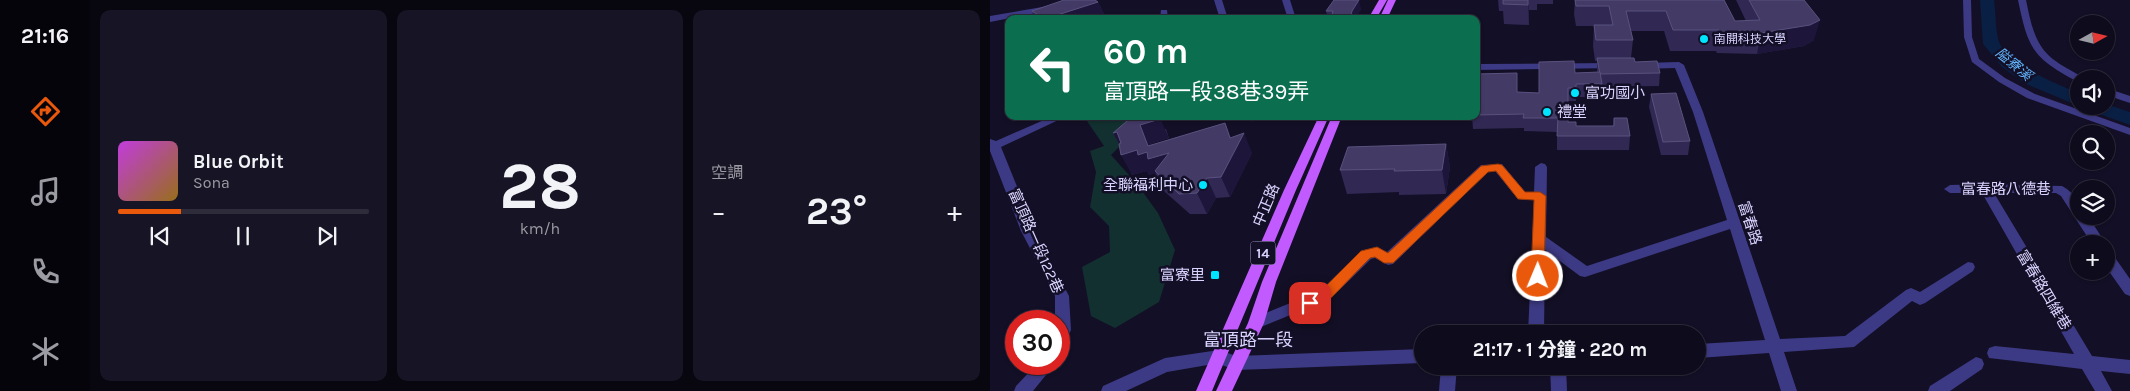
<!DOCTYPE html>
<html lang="zh-TW">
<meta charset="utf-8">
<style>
body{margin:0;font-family:Karla,"Noto Sans TC",sans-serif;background:#171425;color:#f1f3f6;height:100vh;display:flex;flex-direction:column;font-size:19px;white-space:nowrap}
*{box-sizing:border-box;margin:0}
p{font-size:16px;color:#9b9ba3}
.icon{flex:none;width:28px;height:28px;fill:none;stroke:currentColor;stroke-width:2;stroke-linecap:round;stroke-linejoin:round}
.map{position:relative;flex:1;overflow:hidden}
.drawer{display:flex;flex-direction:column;gap:10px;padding:10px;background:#08060f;width:900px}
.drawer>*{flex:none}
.banner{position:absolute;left:15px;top:15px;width:475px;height:105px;border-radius:10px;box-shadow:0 1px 4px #0004,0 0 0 1px #2e2b3b;background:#0b6e4f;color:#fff;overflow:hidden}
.needle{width:32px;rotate:82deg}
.buttons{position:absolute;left:1080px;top:15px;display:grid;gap:10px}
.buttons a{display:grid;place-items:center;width:45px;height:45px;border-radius:50%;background:#0e0b1c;box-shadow:0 1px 4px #0004,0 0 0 1px #2e2b3b;font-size:25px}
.speed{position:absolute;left:15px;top:310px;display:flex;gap:10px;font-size:25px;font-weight:700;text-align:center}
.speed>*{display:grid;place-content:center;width:65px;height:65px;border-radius:50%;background:#0e0b1c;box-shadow:0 1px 4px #0004,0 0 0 1px #2e2b3b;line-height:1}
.speed .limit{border:8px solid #d22;background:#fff;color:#111}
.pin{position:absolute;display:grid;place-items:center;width:42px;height:42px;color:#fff;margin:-21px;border-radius:10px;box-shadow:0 2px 8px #0006}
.me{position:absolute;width:55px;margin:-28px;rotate:1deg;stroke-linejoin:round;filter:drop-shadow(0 0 4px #0008)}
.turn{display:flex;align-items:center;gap:18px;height:105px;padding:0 15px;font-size:22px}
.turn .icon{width:65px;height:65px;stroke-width:2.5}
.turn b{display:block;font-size:35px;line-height:42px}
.big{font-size:38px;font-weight:700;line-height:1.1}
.drawer .card{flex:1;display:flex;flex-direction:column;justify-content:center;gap:8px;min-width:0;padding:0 18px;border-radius:10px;background:#171425}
.drawer .dial{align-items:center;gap:0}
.dial b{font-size:65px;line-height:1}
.song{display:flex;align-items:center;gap:15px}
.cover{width:60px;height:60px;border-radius:8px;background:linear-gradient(135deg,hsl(290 70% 55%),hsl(40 70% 35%))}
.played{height:5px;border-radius:2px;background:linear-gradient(90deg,#ea580c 25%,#2e2b3b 25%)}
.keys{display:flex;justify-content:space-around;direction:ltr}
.heat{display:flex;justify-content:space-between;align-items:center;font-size:28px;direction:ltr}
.drawer .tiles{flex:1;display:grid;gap:10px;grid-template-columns:repeat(3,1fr)}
.trip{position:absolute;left:424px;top:325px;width:292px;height:50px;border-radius:25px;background:#0e0b1c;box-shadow:0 1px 4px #0004,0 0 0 1px #2e2b3b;font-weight:700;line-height:50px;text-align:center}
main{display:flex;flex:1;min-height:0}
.tabs{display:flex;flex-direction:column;width:90px;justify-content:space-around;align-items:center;background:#06040b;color:#9b9ba3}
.tabs .icon{width:35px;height:35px}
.tabs .current{color:#ea580c}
.tabs b{font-size:22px;color:#f1f3f6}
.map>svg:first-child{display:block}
</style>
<main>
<nav class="tabs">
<b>21:16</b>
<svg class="icon current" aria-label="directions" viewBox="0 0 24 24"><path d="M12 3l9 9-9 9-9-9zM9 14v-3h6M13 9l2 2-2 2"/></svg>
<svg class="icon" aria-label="music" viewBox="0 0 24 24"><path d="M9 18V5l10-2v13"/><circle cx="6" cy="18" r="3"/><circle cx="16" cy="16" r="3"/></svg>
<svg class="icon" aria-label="phone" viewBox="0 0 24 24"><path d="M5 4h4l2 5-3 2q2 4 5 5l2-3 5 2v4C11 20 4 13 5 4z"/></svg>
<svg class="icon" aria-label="climate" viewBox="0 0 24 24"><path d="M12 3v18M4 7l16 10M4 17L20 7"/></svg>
</nav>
<section class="drawer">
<div class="tiles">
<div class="card">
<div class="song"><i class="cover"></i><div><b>Blue Orbit</b><p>Sona</p></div></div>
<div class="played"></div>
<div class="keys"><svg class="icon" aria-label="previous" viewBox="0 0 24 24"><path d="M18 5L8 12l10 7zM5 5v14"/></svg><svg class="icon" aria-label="pause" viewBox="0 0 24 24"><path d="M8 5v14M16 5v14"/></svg><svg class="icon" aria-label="next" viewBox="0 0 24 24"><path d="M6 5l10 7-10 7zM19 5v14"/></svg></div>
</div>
<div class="card dial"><b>28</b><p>km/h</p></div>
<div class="card"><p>空調</p>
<div class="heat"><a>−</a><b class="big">23°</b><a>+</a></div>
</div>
</div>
</section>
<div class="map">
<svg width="1140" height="391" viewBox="0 0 1140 391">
<rect width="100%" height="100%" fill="#130f26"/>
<path fill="#12302f" d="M108,116H115L121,121L141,116L149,123L139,137L121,155L147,184L168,213L185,250L169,302L125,328L101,316L92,267L120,252L119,226L100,207L106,172L100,151L114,146L97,121Z"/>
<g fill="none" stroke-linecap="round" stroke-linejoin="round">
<g fill="#0a1f44" fill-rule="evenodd">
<path d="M990,0H1004C1006,13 1005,30 1009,42C1017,64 1068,85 1089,93V106L1036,84L1012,67L993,44Z"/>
<path d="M1116,104L1140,112V125L1098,110L1096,106H1116Z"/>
</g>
<g fill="#3d3a85" fill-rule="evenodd">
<path d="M224,0H232L238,19H230Z"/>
<path d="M292,0H300L306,19H298Z"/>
<path d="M973,0H981L982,37L989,59L1015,78L1045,94L1140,128V135L1037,98L1009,82L982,62L974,37Z"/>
<path d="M1028,0H1036C1041,24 1045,48 1067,62C1075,68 1086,72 1094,79H1089V82L1086,81C1042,57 1038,48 1028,0Z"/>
<path d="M58,6L62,8L61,10L0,22V16Z"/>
<path d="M171,10H177L178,19H170Z"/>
<path d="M689,62L694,65L713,112L790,339L855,336L916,290L921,288L930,292L978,262L983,263L985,267L983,271L935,303L930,305L922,301L864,347L794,352L807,391H791L779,353L708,358V344L775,340L740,229L595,277L590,276L555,250L554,334H538L544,200L528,199L505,171H498L403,264L398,265L385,258L381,259L340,299L271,327L266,329L261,327L258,323L261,319L330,291L371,251L387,247L397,252L491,165L512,164L535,192H544L545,167L551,163L555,164L557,167L556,237L597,266L737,220L703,112L685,68L651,69L646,66L651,63Z"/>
<path d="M624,63L627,64V68L486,70V64Z"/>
<path d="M1116,88L1140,96V103L1116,95Z"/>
<path d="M63,116H77L11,147L45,231L79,296L81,330L75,343L69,344V321H65V296L31,231L0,151V139L6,141Z"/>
<path d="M995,184L1072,186C1085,193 1089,202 1089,216H1098L1114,241L1116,244H1102L1071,196L1066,193H1004L1102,356L1140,360V374L1111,371L1122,391H1105L1092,369L999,358L997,353L999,348L1005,346L1084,354L992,193H960L954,189L960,185Z"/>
<path d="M1116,251L1121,252L1140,279V296L1135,294L1116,267Z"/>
<path d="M432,349V363L246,370L223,362L221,357L223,352L229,350L246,356Z"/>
<path d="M986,357L992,359L994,364L992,369L960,391H938L940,386Z"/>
<path d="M47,364H65L43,391H24L26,386Z"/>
<path d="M451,366H467L465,391H449Z"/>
<path d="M560,366H576L577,391H561Z"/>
</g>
<path fill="#3d3a85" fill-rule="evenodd" d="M229,350L235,352L237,357L235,362L177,372L136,391H111L113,386L175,358Z"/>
<g fill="#c25bff" fill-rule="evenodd">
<path d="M389,0H397L386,19H378Z"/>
<path d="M398,0H406L397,19H389Z"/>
<path d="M329,116H339L306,190L222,391H206L294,190Z"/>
<path d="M342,116H352L286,282L274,323L242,391H226L258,323L272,282Z"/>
</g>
</g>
<g fill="#312854">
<path d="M79,0L108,2L114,14L98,19H46L42,11Z"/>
<path d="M508,0H563V4H547V10H539V25L514,24L513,11H509Z"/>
<path d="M585,0H734L745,21H756L746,0H814L824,40L814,46L767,54L727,53L726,51H680L674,31H641L643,40L641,58L645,62L670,73L669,86L611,87V97H586V101H578V122L586,126H623L624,118L640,136L639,150H567V132L534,131V128L483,129L482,116H486V74L527,92L549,93L585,73L607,72V61H605L603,46L604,26H586L584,14Z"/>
<path d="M371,9L365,19H338L336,11Z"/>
<path d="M661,94L700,141L698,155H671L659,107Z"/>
<path d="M235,123L241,138L262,153L240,197L226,198L217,214H200L175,192L165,173L159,175L157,171L142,175L129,144L123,133L176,129L179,138L160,144L161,146Z"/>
<path d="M456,144L460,167L456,194L409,195V192L357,194L350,170Z"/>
</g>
<g fill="#1d163a">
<path d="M369,0L371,9L365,19H360L362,11Z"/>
<path d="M538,0L539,10V25Z"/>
<path d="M108,2L114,14L98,19H55Z"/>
<path d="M830,20L824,40L814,46L767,54L771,33Z"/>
<path d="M169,116L179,138L160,144L165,157L179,153L166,173L159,175L157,171L142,175L131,155L158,146L150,125Z"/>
<path d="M239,116H253L241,120Z"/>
<path d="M259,116H279L261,122Z"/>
<path d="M235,123L243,143L254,133L262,153L240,197L231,177Z"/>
<path d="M127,132L134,153L123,133Z"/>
<path d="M456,144L460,167L456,194L452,170Z"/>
<path d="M217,178L226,198L217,214L207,193Z"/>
</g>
<g fill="#433a66" stroke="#5a527e">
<path d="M74,0H105L108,2L55,19L42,11Z"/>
<path d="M344,0H369L362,11L360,19H341L343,11H336Z"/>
<path d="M513,0H538V5L513,4Z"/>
<path d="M585,0H734L745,21L770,20L759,0H814L830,20L820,25L771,33H730L729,30H683L676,11H636L643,40H606L604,25H623L619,6H586Z"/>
<path d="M607,58H644L645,62L667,61L670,73L610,74Z"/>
<path d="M584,61L585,73L610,72L612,84H586V88H578V122H586V126H624V118H637L640,136H567L568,118H533L534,114L486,115V74L527,73V92L549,93V62Z"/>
<path d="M686,93L700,141L673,142L661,94Z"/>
<path d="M143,116H169L170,119L150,125L158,146L235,123L240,138L254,133L231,177L217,178L207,193L189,194L165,171L179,153L158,159L157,152L148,155L147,150L131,155L129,144L131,143L127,132L123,133Z"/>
<path d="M456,144L452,170L404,171L405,169L350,170L358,147Z"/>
</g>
<path fill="#ea580c" stroke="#983908" d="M508,164L512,165L535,192H550L556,196L554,276L552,280H543L541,276L544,200L528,199L506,171L498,172L403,263H394L385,257L380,258L340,299L320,308L315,306L313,303L315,299L330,292L371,251L387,247L398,253L491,166Z"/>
<g fill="#00e5ff" stroke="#130f26" stroke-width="2">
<circle cx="714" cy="39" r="5"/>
<circle cx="585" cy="93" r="5"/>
<circle cx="557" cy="112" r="5"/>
<circle cx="213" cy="185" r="5"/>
<rect x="220" y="270" width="10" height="10" rx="2.5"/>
</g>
<g text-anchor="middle" stroke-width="5" stroke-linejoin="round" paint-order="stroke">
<g font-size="12" fill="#d9d4ff" stroke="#130f26" text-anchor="start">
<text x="724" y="43">南開科技大學</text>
</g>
<g font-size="14" font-style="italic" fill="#62b6ff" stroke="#130f26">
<text transform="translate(1024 64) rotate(40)" y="5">隘寮溪</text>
</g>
<rect fill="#130f26" stroke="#9e99be" stroke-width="1" x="260.5" y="241.5" width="25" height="23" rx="4"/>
<g font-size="14" font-weight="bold" fill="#d9d4ff">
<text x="273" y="258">14</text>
</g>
<g font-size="15" fill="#d9d4ff" stroke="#130f26" text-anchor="start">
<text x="595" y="98">富功國小</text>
<text x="567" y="117">禮堂</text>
<text x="203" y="190" text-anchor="end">全聯福利中心</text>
<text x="215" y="280" text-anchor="end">富寮里</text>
</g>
<g font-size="15" fill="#d9d4ff" stroke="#130f26">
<text x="1016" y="194">富春路八德巷</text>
<text transform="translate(276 205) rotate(-67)" y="5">中正路</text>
<text transform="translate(760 223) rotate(72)" y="5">富春路</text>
<text transform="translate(46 241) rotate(66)" y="5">富頂路一段122巷</text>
<text transform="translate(1054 290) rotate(59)" y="5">富春路四維巷</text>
</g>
<g font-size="18" fill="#d9d4ff" stroke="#130f26">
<text x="258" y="346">富頂路一段</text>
</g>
</g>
</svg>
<div class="buttons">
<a><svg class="needle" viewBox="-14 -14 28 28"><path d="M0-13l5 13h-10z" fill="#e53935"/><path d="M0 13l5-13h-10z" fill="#9b9ba3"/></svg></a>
<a><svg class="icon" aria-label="sound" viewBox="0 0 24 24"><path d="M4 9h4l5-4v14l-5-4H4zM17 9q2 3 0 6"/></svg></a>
<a><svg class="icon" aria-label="search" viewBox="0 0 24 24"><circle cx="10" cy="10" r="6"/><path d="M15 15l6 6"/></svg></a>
<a><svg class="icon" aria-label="layers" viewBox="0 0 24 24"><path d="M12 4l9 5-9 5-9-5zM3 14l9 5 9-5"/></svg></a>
<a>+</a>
</div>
<div class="speed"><div class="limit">30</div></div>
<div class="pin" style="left:320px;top:303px;background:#d93025"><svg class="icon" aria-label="arrive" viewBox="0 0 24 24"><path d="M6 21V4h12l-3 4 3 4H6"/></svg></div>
<svg class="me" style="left:548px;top:276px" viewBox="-20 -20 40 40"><circle r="17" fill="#ea580c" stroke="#fff" stroke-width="3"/><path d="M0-11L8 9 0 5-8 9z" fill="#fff"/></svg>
<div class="trip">21:17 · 1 分鐘 · 220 m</div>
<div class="banner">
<div class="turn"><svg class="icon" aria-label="left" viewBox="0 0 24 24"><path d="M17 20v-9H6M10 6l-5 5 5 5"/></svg><div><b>60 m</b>富頂路一段38巷39弄</div></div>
</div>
</div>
</main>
